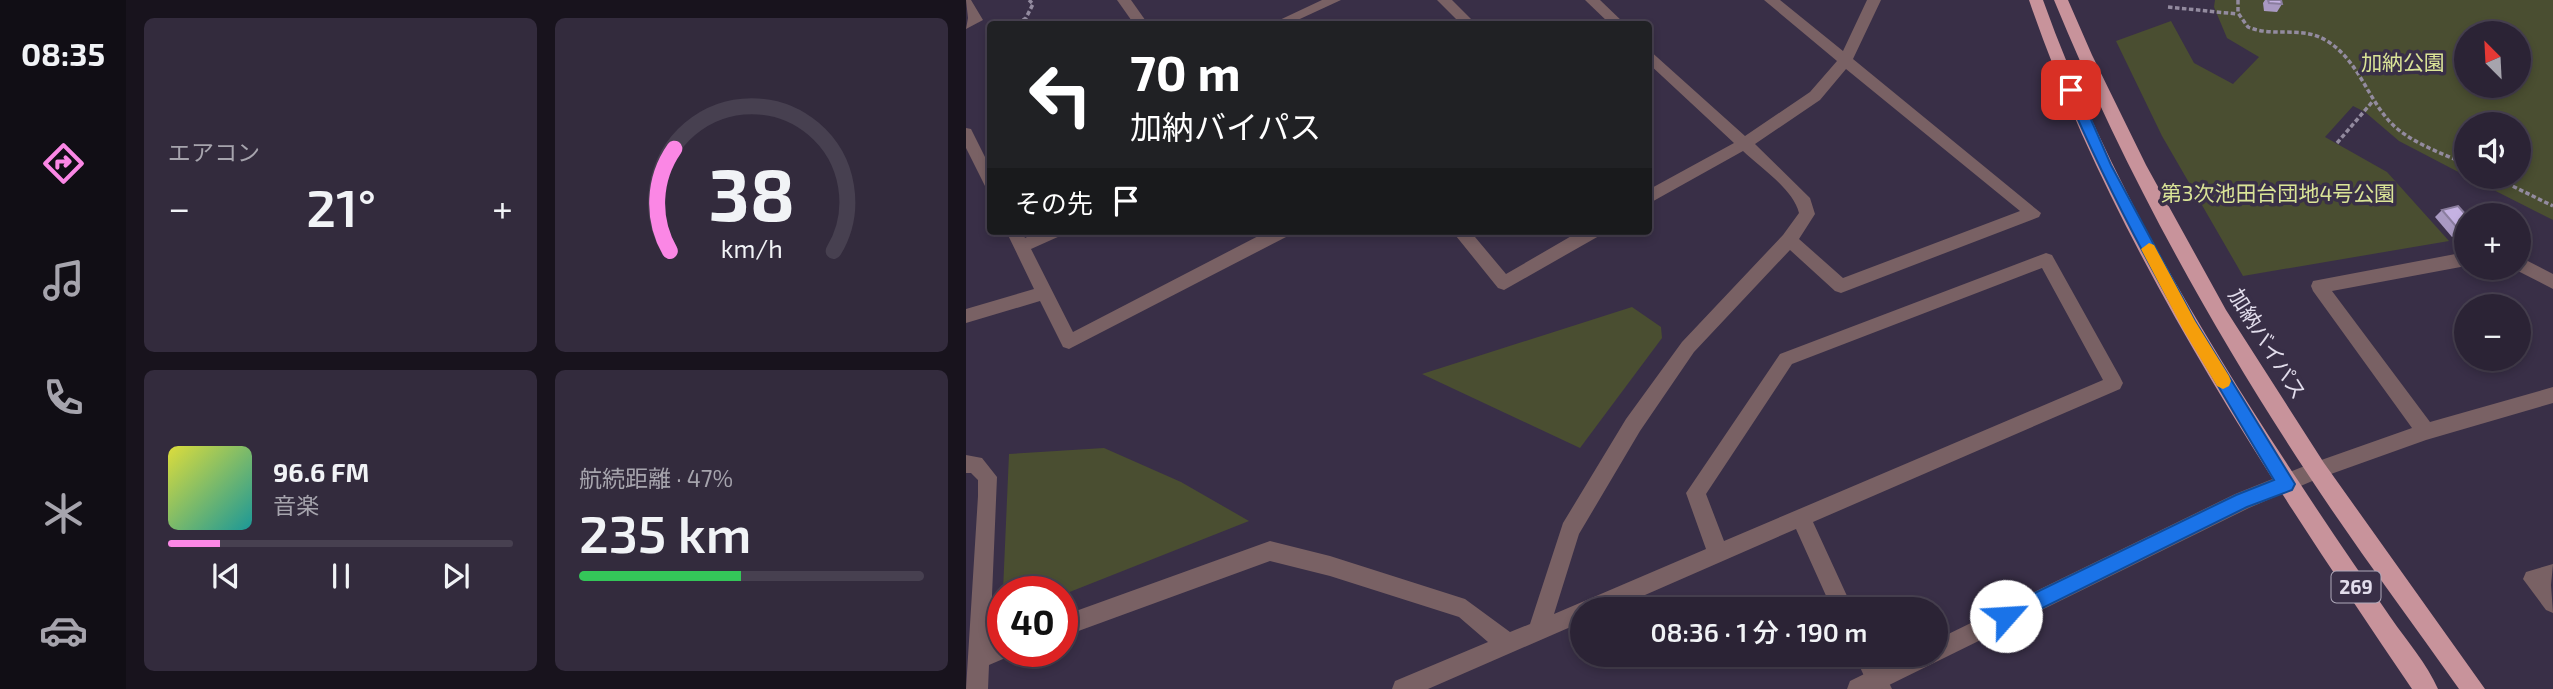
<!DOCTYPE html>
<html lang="ja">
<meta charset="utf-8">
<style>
body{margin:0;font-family:"Exo 2","Noto Sans JP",sans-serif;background:#332b3d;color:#f1f3f6;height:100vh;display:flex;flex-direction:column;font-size:26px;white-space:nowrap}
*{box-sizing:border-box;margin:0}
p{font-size:23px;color:#a6a4ad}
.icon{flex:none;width:38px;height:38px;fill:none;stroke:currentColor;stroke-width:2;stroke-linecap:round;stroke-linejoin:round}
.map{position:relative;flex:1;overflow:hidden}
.details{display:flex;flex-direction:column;gap:18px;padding:18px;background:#18131d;width:840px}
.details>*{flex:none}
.guide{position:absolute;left:21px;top:21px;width:665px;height:214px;border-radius:7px;box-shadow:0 4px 10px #0003,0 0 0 2px #474050;background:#202124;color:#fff;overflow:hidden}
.needle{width:46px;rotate:336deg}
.fabs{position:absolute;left:1488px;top:21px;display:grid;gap:14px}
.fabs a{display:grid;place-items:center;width:77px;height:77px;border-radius:50%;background:#2b2335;box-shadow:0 4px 10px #0003,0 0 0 2px #474050;font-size:35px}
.speed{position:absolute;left:21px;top:576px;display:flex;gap:14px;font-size:35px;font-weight:700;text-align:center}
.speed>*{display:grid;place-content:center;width:91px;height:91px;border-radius:50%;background:#2b2335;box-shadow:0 4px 10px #0003,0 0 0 2px #474050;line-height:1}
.speed .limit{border:10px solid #d22;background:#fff;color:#111}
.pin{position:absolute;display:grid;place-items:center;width:60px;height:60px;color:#fff;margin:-30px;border-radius:14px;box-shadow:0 4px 10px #0006}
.me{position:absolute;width:77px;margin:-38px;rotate:64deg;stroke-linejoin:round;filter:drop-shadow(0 0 5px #0008)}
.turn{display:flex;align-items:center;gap:24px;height:147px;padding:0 28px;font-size:32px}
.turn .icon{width:91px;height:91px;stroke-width:2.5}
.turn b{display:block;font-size:49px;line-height:60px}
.then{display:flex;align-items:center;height:66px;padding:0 28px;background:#0003;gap:14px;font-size:26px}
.big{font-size:52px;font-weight:600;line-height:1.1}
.details .widget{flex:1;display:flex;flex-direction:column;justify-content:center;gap:10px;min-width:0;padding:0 24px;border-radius:10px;background:#332b3d}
.details .dial{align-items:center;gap:0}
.dial svg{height:182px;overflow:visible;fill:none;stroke:#474050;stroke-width:7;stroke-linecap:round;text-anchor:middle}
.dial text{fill:#f1f3f6;stroke:none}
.song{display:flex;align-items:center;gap:21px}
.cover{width:84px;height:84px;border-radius:10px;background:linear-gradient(135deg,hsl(60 70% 55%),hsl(180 70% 35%))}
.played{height:7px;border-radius:4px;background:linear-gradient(90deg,#fb87e5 15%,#474050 15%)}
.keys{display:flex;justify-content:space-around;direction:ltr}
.heat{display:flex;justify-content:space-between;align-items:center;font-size:38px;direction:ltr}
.charge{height:10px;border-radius:5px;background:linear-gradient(90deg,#34c759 47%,#474050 0)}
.details .tiles{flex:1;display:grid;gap:18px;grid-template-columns:repeat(2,1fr)}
.trip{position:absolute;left:604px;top:597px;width:378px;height:70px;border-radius:35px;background:#2b2335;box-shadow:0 4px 10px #0003,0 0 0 2px #474050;font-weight:600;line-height:70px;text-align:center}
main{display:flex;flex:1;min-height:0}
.dock{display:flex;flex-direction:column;width:126px;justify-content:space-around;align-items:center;background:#110e15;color:#a6a4ad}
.dock .icon{width:49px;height:49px}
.dock .current{color:#fb87e5}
.dock b{font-size:32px;color:#f1f3f6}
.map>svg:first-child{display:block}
</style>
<main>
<nav class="dock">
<b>08:35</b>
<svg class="icon current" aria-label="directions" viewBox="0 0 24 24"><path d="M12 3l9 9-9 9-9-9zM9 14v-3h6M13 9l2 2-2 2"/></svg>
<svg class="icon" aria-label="music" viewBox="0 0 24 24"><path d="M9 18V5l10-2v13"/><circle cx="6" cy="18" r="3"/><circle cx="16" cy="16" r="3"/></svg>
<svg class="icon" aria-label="phone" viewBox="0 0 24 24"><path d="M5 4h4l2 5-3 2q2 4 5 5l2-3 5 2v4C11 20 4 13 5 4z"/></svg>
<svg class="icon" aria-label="climate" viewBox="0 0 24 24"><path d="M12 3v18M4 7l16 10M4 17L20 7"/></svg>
<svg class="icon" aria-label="car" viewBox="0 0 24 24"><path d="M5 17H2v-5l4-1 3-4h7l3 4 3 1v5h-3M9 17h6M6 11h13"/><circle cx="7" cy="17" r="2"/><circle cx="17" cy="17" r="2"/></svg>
</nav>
<section class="details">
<div class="tiles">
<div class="widget"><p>エアコン</p>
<div class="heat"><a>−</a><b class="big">21°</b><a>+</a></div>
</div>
<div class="widget dial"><svg viewBox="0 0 100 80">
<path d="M14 69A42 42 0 1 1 86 69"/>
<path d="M14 69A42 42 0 0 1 16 24" stroke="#fb87e5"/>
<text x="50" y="56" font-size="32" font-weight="700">38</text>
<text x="50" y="72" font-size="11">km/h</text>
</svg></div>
<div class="widget">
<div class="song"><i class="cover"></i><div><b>96.6 FM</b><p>音楽</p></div></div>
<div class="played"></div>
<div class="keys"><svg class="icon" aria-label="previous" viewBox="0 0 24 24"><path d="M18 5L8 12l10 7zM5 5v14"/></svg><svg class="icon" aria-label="pause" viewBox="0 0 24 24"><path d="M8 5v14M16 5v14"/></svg><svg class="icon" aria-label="next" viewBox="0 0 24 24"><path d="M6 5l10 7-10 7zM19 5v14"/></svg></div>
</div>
<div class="widget"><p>航続距離 · 47%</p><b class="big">235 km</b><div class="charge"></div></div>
</div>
</section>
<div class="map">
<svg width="1587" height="689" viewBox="0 0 1587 689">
<rect width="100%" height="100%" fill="#392f47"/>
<g fill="#4a4e31" fill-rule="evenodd">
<path d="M1249,0H1587V220L1502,177H1552V124H1500V176L1433,141L1399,112L1387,106L1359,137L1421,172L1483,241L1277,276L1196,136L1150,41L1205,21L1228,63L1267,84L1293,57L1261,38L1248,7ZM1500,33H1552V86H1500Z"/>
<path d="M666,307L695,327L696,338L614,448L456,374Z"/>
<path d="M138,448L215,482L283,521L96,595V592L37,591L43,454Z"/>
</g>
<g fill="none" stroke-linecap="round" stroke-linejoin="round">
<g stroke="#938b9f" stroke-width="3.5" stroke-dasharray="4.5 2.5" stroke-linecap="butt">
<path d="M1272,0V13L1282,27C1308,38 1336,25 1361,41C1392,60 1401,97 1424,122C1443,142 1475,153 1500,164"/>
<path d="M1202,7L1271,14"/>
<path d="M51,24L60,18L67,4L63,0"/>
<path d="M1371,143L1407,101"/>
<path d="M1528,177L1587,206"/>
</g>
<g fill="#796164" fill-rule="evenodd">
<path d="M0,0H5L17,20L0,29L2,18Z"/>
<path d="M151,0H165L182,24H168Z"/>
<path d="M356,0H375L323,24H305Z"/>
<path d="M471,0H486L510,24H495Z"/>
<path d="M619,0H634L659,24H644Z"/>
<path d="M798,0H814L877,51L901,0H915L887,59L1075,213L1073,217L875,293L869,291L824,250L728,352L674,431L613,534L588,614L740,549L720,493L814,354L1080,253L1086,255L1154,377L1157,383L1154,389L847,522L887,609H866L830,529L647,609H616V622L462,689H426L429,681L522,642L493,617L364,576L304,561L96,637V616L304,541L364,556L499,599L544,632L564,624L597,523L660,419L716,342L817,235L833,213C827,189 795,168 777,151L682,204V190L768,143L682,63V49L779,136L844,92L871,61ZM880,69L1054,211L877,278L833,239L849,214L844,198L789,144L854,100ZM1076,268L1137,380L758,541L740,494L826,364Z"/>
<path d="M0,128L5,129L24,167V188L19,186L0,148Z"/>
<path d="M40,231H56L59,238L73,231H96L94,236L65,249L107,332L302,231H324L322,236L103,349L97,347L74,301L0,323V309L68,289Z"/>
<path d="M486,231H504L540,274L614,231H635L633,236L538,290L532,288Z"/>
<path d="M1500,252V266L1366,291L1464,422L1587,387V403L1460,440L1351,479L1344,476L1341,470L1344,464L1446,428L1347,291L1345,286L1347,281Z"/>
<path d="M1552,256L1587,274V289L1546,268H1552Z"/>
<path d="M0,455L16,458L31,477L24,643L37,639V651H47L44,656L23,665L22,689H0L12,496V480L5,473H0Z"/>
<path d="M1587,564L1585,585L1587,613L1580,610L1557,579L1560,572Z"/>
<path d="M888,654H909L926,689H904Z"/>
</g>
<path fill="#796164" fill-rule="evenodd" d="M1351,461L1358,464L1361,470L1358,476L1283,508L915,689H881L884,681L939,654H970V640L1269,494Z"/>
<g fill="#c8939b" fill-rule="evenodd">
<path d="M1063,0H1077C1138,171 1233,331 1333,482C1363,528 1394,573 1425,618C1441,641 1461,664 1472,689H1446C1301,475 1147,246 1063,0Z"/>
<path d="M1088,0H1102L1126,55L1180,165L1260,310L1358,463L1519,689H1493C1443,618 1391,549 1343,476C1244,326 1156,166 1088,0Z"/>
</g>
</g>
<g fill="#a999c2">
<path d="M1299,0H1315L1316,4L1311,12L1298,11L1297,3Z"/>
<path d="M1476,210L1500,215V234L1486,237L1469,217Z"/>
</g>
<path fill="#8a7d9e" d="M1500,229V234L1486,237L1493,230Z"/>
<g fill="#c5b2e2" stroke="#8a7d9e" stroke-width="2">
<path d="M1302,0H1315L1316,4L1303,3Z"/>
<path d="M1492,206L1500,215V229L1493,230L1476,210Z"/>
</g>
<path fill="#1a73e8" stroke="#114b97" stroke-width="2" d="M1105,86L1112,90L1145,165L1229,321L1329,484L1326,490L1281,507L1040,626L1034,623L1031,616L1034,610L1270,495L1308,480C1231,352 1158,228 1099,90Z"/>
<path fill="#f59e0b" d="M1183,243L1188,245L1229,321L1263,376L1265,381L1263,386L1257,389L1251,386L1218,331L1175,249Z"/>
<g text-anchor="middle" stroke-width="7" stroke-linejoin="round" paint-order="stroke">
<rect fill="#392f47" stroke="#afa9ba" stroke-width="2" x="1365.5" y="571.5" width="49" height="31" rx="5"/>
<g font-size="19" font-weight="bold" fill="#e2ddec">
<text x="1390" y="594">269</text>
</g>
<g font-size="21" fill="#dae497" stroke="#392f47">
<text x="1437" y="70">加納公園</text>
<text x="1312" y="201">第3次池田台団地4号公園</text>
</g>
<g font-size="21" fill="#e2ddec" stroke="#392f47">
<text transform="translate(1301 344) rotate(58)" y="7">加納バイパス</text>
</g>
</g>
</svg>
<div class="fabs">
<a><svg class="needle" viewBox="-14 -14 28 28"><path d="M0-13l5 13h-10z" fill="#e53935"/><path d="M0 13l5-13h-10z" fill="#a6a4ad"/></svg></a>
<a><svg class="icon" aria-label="sound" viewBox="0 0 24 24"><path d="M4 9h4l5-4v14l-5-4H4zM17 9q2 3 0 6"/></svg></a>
<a>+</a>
<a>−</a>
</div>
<div class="speed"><div class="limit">40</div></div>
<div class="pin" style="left:1105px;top:90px;background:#d93025"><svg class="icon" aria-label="arrive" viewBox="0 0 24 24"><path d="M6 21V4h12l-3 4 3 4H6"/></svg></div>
<svg class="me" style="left:1040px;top:616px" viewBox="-20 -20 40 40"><circle r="19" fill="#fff"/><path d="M0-13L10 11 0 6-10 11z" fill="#1a73e8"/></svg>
<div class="trip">08:36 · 1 分 · 190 m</div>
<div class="guide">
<div class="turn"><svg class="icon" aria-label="left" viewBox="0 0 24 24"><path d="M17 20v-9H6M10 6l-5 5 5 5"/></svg><div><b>70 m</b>加納バイパス</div></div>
<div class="then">その先<svg class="icon" aria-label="arrive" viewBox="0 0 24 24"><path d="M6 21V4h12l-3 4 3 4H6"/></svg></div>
</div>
</div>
</main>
